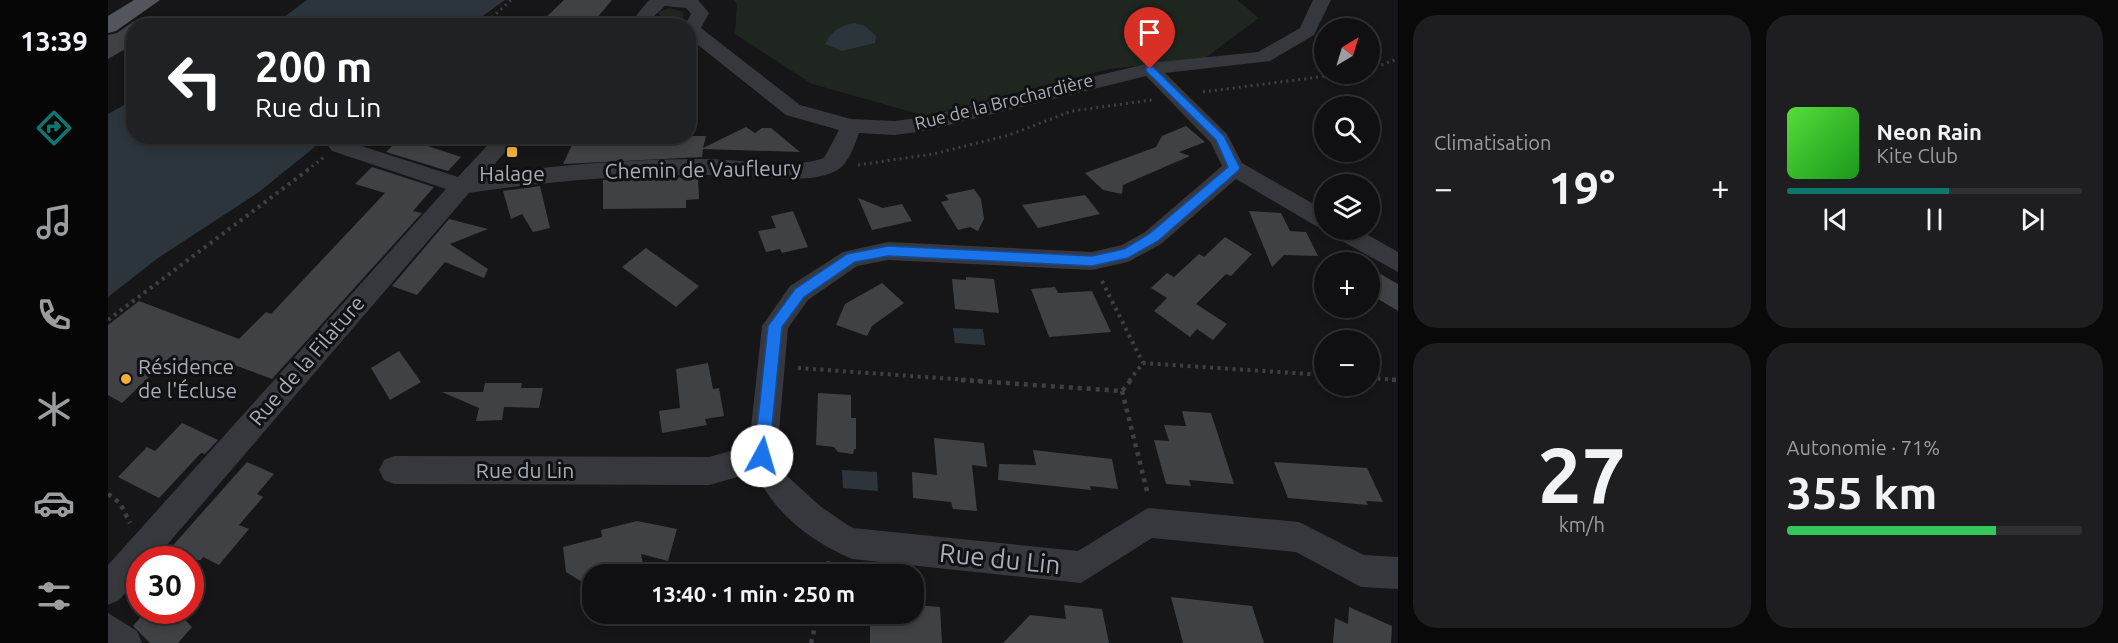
<!DOCTYPE html>
<html lang="fr">
<meta charset="utf-8">
<style>
body{margin:0;font-family:Ubuntu,sans-serif;background:#1e1e20;color:#f1f3f6;height:100vh;display:flex;flex-direction:column;font-size:22px;white-space:nowrap}
*{box-sizing:border-box;margin:0}
p{font-size:20px;color:#9c9d9f}
.icon{flex:none;width:33px;height:33px;fill:none;stroke:currentColor;stroke-width:2;stroke-linecap:round;stroke-linejoin:round}
.map{position:relative;flex:1;overflow:hidden}
.panel{display:flex;flex-direction:column;gap:15px;padding:15px;background:#09090a;width:720px}
.panel>*{flex:none}
.hud{position:absolute;left:18px;top:18px;width:570px;height:126px;border-radius:24px;box-shadow:0 3px 9px #0003,0 0 0 2px #303032;background:#202124;color:#fff;overflow:hidden}
.needle{width:39px;rotate:38deg}
.controls{position:absolute;left:1206px;top:18px;display:grid;gap:12px}
.controls a{display:grid;place-items:center;width:66px;height:66px;border-radius:50%;background:#101012;box-shadow:0 3px 9px #0003,0 0 0 2px #303032;font-size:30px}
.speed{position:absolute;left:18px;top:546px;display:flex;gap:12px;font-size:30px;font-weight:700;text-align:center}
.speed>*{display:grid;place-content:center;width:78px;height:78px;border-radius:50%;background:#101012;box-shadow:0 3px 9px #0003,0 0 0 2px #303032;line-height:1}
.speed .limit{border:9px solid #d22;background:#fff;color:#111}
.pin{position:absolute;display:grid;place-items:center;width:51px;height:51px;color:#fff;margin:-62px -26px;border-radius:50% 50% 50% 0;rotate:-45deg;box-shadow:0 0 6px #0007}
.pin .icon{rotate:45deg}
.me{position:absolute;width:66px;margin:-33px;rotate:6deg;stroke-linejoin:round;filter:drop-shadow(0 0 4px #0008)}
.turn{display:flex;align-items:center;gap:21px;height:126px;padding:0 30px;font-size:27px}
.turn .icon{width:78px;height:78px;stroke-width:2.5}
.turn b{display:block;font-size:42px;line-height:51px}
.big{font-size:45px;font-weight:700;line-height:1.1}
.panel .tile{flex:1;display:flex;flex-direction:column;justify-content:center;gap:9px;min-width:0;padding:0 21px;border-radius:24px;background:#1e1e20}
.panel .dial{align-items:center;gap:0}
.dial b{font-size:78px;line-height:1}
.song{display:flex;align-items:center;gap:18px}
.cover{width:72px;height:72px;border-radius:9px;background:linear-gradient(135deg,hsl(110 70% 55%),hsl(120 70% 35%))}
.played{height:6px;border-radius:3px;background:linear-gradient(90deg,#0f766e 55%,#303032 55%)}
.keys{display:flex;justify-content:space-around;direction:ltr}
.heat{display:flex;justify-content:space-between;align-items:center;font-size:33px;direction:ltr}
.charge{height:9px;border-radius:4px;background:linear-gradient(90deg,#34c759 71%,#303032 0)}
.panel .tiles{flex:1;display:grid;gap:15px;grid-template-columns:repeat(2,1fr)}
.trip{position:absolute;left:474px;top:564px;width:342px;height:60px;border-radius:24px;background:#101012;box-shadow:0 3px 9px #0003,0 0 0 2px #303032;font-weight:700;line-height:60px;text-align:center}
main{display:flex;flex:1;min-height:0}
.menu{display:flex;flex-direction:column;width:108px;justify-content:space-around;align-items:center;background:#060607;color:#9c9d9f}
.menu .icon{width:42px;height:42px}
.menu .active{color:#0f766e}
.menu b{font-size:27px;color:#f1f3f6}
.map>svg:first-child{display:block}
</style>
<main>
<nav class="menu">
<b>13:39</b>
<svg class="icon active" aria-label="directions" viewBox="0 0 24 24"><path d="M12 3l9 9-9 9-9-9zM9 14v-3h6M13 9l2 2-2 2"/></svg>
<svg class="icon" aria-label="music" viewBox="0 0 24 24"><path d="M9 18V5l10-2v13"/><circle cx="6" cy="18" r="3"/><circle cx="16" cy="16" r="3"/></svg>
<svg class="icon" aria-label="phone" viewBox="0 0 24 24"><path d="M5 4h4l2 5-3 2q2 4 5 5l2-3 5 2v4C11 20 4 13 5 4z"/></svg>
<svg class="icon" aria-label="climate" viewBox="0 0 24 24"><path d="M12 3v18M4 7l16 10M4 17L20 7"/></svg>
<svg class="icon" aria-label="car" viewBox="0 0 24 24"><path d="M5 17H2v-5l4-1 3-4h7l3 4 3 1v5h-3M9 17h6M6 11h13"/><circle cx="7" cy="17" r="2"/><circle cx="17" cy="17" r="2"/></svg>
<svg class="icon" aria-label="filters" viewBox="0 0 24 24"><path d="M4 7h16M4 17h16"/><circle cx="9" cy="7" r="2"/><circle cx="15" cy="17" r="2"/></svg>
</nav>
<div class="map">
<svg width="1290" height="643" viewBox="0 0 1290 643">
<rect width="100%" height="100%" fill="#161618"/>
<g fill="#1e261f">
<path d="M625,0H1129L1151,18L1097,58L1001,69L818,116L704,84L627,34L629,4Z"/>
<path d="M562,8L576,12L575,19L564,23L552,20L551,12Z"/>
</g>
<g fill="#2c353c">
<path d="M199,0H397L362,25H158L176,17Z"/>
<path d="M746,23L757,26L768,36L767,43L734,51L717,44C723,31 732,26 746,23Z"/>
<path d="M25,100L26,136L219,137L151,192L50,258L0,297V114Z"/>
<path d="M845,328L875,329L877,345L847,343Z"/>
<path d="M734,470L769,472L770,491L735,488Z"/>
</g>
<g fill="#404145">
<path d="M456,0H504L482,26H429Z"/>
<path d="M26,21V44L0,59V35L9,33Z"/>
<path d="M1078,126L1097,142L1071,152L1082,156L1015,185L1014,194L995,190L977,173L1048,147L1054,136Z"/>
<path d="M638,127L647,133L654,128H663L692,152L595,149L594,157L455,164L468,136H598L595,148Z"/>
<path d="M293,137L353,157L340,171L278,152Z"/>
<path d="M264,167L326,187L305,211L314,213L164,379L113,360L101,372L62,357L14,403L0,395V325L31,301L131,339L158,312L163,314L277,193L247,184Z"/>
<path d="M590,177L591,199L578,200V208L495,209V180Z"/>
<path d="M432,186L442,228L425,232L414,214L403,219L395,191Z"/>
<path d="M866,189L873,199L876,219L870,231L862,227L850,230L833,202L841,200L837,195Z"/>
<path d="M977,195L992,214L930,228L914,205Z"/>
<path d="M750,198L775,208L794,204L804,221L764,230Z"/>
<path d="M685,211L700,247L674,253L672,249L658,252L650,231L668,228L663,216Z"/>
<path d="M1141,211L1173,213L1182,231L1198,232L1210,256L1176,255L1164,267Z"/>
<path d="M341,219L380,229L342,244L380,269L376,278L337,262L309,295L284,286Z"/>
<path d="M1117,237L1144,254L1123,276L1118,274L1088,304L1119,324L1105,340L1089,329L1082,337L1046,311L1059,298L1043,288L1059,273L1066,277L1091,254L1096,257Z"/>
<path d="M538,248L591,286L568,307L514,267Z"/>
<path d="M1262,268L1290,284V311L1262,294Z"/>
<path d="M858,277L886,279L891,313L847,309L844,279L858,280Z"/>
<path d="M774,283L796,303L764,326L759,336L728,325L737,304Z"/>
<path d="M947,287L950,293L984,291L1003,332L941,337L923,289Z"/>
<path d="M291,351L313,382L282,400L263,368Z"/>
<path d="M600,363L605,389L611,388L616,416L597,419L599,425L554,433L551,411L572,408L568,369Z"/>
<path d="M377,383H414L413,388H435L431,408L396,407L394,420L368,421L371,408L334,392H375Z"/>
<path d="M710,393L743,395V418H748V449H746L745,454L730,452L726,447L708,445Z"/>
<path d="M1074,411L1103,413L1126,484L1081,480L1083,486L1058,484L1046,440L1061,441L1056,425L1078,426Z"/>
<path d="M74,423L110,440L97,454L93,453L51,498L10,477L39,447L47,451Z"/>
<path d="M826,438L876,443L879,467L864,465L869,511L845,509L843,502L805,498L804,472L829,475Z"/>
<path d="M925,450L1004,459L1010,489L982,486L983,490L890,480L891,464L928,465Z"/>
<path d="M139,462L166,474L149,494L155,497L131,525L141,529L111,565L95,557L93,560H52Z"/>
<path d="M1166,462L1259,468L1275,502L1258,501L1260,505L1180,498Z"/>
<path d="M529,521L569,529L560,561L533,554L536,569L515,574H484V588L458,572L455,547L494,537L493,530Z"/>
<path d="M1063,597L1144,606L1156,643H1075Z"/>
<path d="M806,605L832,607L834,643H762V618L788,621V616L797,617V614H806Z"/>
<path d="M956,605L994,609L1001,643H895L922,615L958,619Z"/>
<path d="M1241,607L1284,626L1283,643H1225L1227,618L1240,624Z"/>
<path d="M39,610H67L84,627L70,643H42L25,626Z"/>
</g>
<g fill="none" stroke-linecap="round" stroke-linejoin="round">
<g stroke="#3d3f44" stroke-width="3" stroke-dasharray="2 4" stroke-linecap="butt">
<path d="M375,26L403,0"/>
<path d="M1262,69L1290,59"/>
<path d="M1095,92L1234,74"/>
<path d="M750,165L825,154L901,135L964,111L1044,100"/>
<path d="M199,170L215,158"/>
</g>
<g stroke="#3d3f44" stroke-width="4" stroke-dasharray="3 4.5" stroke-linecap="butt">
<path d="M994,281L1035,363"/>
<path d="M0,320L201,169"/>
<path d="M690,368L874,381"/>
<path d="M1262,378L1290,380"/>
<path d="M1021,381L1035,363L1216,375"/>
</g>
<g stroke="#3d3f44" stroke-width="4.5" stroke-dasharray="4 5" stroke-linecap="butt">
<path d="M853,380L1014,391L1023,380"/>
<path d="M1284,380H1290"/>
<path d="M1014,391L1040,495"/>
<path d="M0,494L12,503L22,523"/>
<path d="M718,574L721,561"/>
<path d="M703,643L710,614"/>
</g>
<g fill="#37383d" fill-rule="evenodd">
<path d="M541,0H590L601,13L593,28L692,105L743,119L787,121L816,117L1042,63L1150,52L1192,28L1205,0H1223L1206,35L1162,61L1057,73L1119,134L1134,163L1216,210V228L1208,226L1128,179L1053,244L1020,262L984,270L780,260L749,266L700,300L680,328L669,455L678,475L712,506L738,524L745,528L970,551L1040,508L1191,522L1256,555L1290,557V589L1253,587L1188,552L1044,538L973,583L744,559C702,541 666,513 647,472L601,485L286,484L276,480L271,470L276,460L286,456L601,457L641,446L654,326L682,286L735,252L780,242L984,252L1014,245L1037,232L1114,166L1103,143L1038,76L816,131L787,135L751,133C747,144 741,162 731,169C709,183 674,178 649,177C553,171 456,179 361,193L46,560H32V577L11,600L0,605V565L338,189L224,151L220,146L224,141H238L350,177L388,136H411L377,175C448,165 521,159 593,159C633,158 678,171 716,158L731,130L678,115L580,37V26H573L579,21L583,14L578,8L557,6L545,17L550,26H532L527,17Z"/>
<path d="M1221,230H1251L1290,252V272L1225,236Z"/>
<path d="M0,613L29,631L34,643H0Z"/>
</g>
<path fill="#53555c" fill-rule="evenodd" d="M26,0H52L8,31L0,33V16Z"/>
</g>
<path fill="#1a73e8" stroke="#114b97" stroke-width="1.5" d="M1038,67H1045L1116,136L1132,168L1130,171L1050,241L1020,258L984,266L780,256L747,262L696,297L674,327L661,456L659,461L654,463L648,461L646,456L660,326L687,289L739,254L780,246L984,256L1016,249L1041,234L1120,167L1108,140L1038,71Z"/>
<g fill="#f2b134" stroke="#111113" stroke-width="2">
<rect x="398" y="146" width="12" height="12" rx="3"/>
<circle cx="18" cy="379" r="6"/>
</g>
<g text-anchor="middle" stroke-width="6" stroke-linejoin="round" paint-order="stroke">
<g font-size="18" fill="#a8adb8" stroke="#111113">
<text transform="translate(896 102) rotate(-14)" y="6">Rue de la Brochardière</text>
</g>
<g font-size="21" fill="#a8adb8" stroke="#111113">
<text transform="translate(595 170) rotate(-1)" y="7">Chemin de Vaufleury</text>
<text transform="translate(199 361) rotate(-49)" y="7">Rue de la Filature</text>
<text x="417" y="478">Rue du Lin</text>
</g>
<g font-size="21" fill="#a8adb8" stroke="#111113">
<text x="404" y="181">Halage</text>
<text x="30" y="374" text-anchor="start">Résidence<tspan x="30" dy="24">de l'Écluse</tspan></text>
</g>
<g font-size="26" fill="#a8adb8" stroke="#111113">
<text transform="translate(892 559) rotate(6)" y="9">Rue du Lin</text>
</g>
</g>
</svg>
<div class="controls">
<a><svg class="needle" viewBox="-14 -14 28 28"><path d="M0-13l5 13h-10z" fill="#e53935"/><path d="M0 13l5-13h-10z" fill="#9c9d9f"/></svg></a>
<a><svg class="icon" aria-label="search" viewBox="0 0 24 24"><circle cx="10" cy="10" r="6"/><path d="M15 15l6 6"/></svg></a>
<a><svg class="icon" aria-label="layers" viewBox="0 0 24 24"><path d="M12 4l9 5-9 5-9-5zM3 14l9 5 9-5"/></svg></a>
<a>+</a>
<a>−</a>
</div>
<div class="speed"><div class="limit">30</div></div>
<div class="pin" style="left:1042px;top:69px;background:#d93025"><svg class="icon" aria-label="arrive" viewBox="0 0 24 24"><path d="M6 21V4h12l-3 4 3 4H6"/></svg></div>
<svg class="me" style="left:654px;top:456px" viewBox="-20 -20 40 40"><circle r="19" fill="#fff"/><path d="M0-13L10 11 0 6-10 11z" fill="#1a73e8"/></svg>
<div class="trip">13:40 · 1 min · 250 m</div>
<div class="hud">
<div class="turn"><svg class="icon" aria-label="left" viewBox="0 0 24 24"><path d="M17 20v-9H6M10 6l-5 5 5 5"/></svg><div><b>200 m</b>Rue du Lin</div></div>
</div>
</div>
<section class="panel">
<div class="tiles">
<div class="tile"><p>Climatisation</p>
<div class="heat"><a>−</a><b class="big">19°</b><a>+</a></div>
</div>
<div class="tile">
<div class="song"><i class="cover"></i><div><b>Neon Rain</b><p>Kite Club</p></div></div>
<div class="played"></div>
<div class="keys"><svg class="icon" aria-label="previous" viewBox="0 0 24 24"><path d="M18 5L8 12l10 7zM5 5v14"/></svg><svg class="icon" aria-label="pause" viewBox="0 0 24 24"><path d="M8 5v14M16 5v14"/></svg><svg class="icon" aria-label="next" viewBox="0 0 24 24"><path d="M6 5l10 7-10 7zM19 5v14"/></svg></div>
</div>
<div class="tile dial"><b>27</b><p>km/h</p></div>
<div class="tile"><p>Autonomie · 71%</p><b class="big">355 km</b><div class="charge"></div></div>
</div>
</section>
</main>
